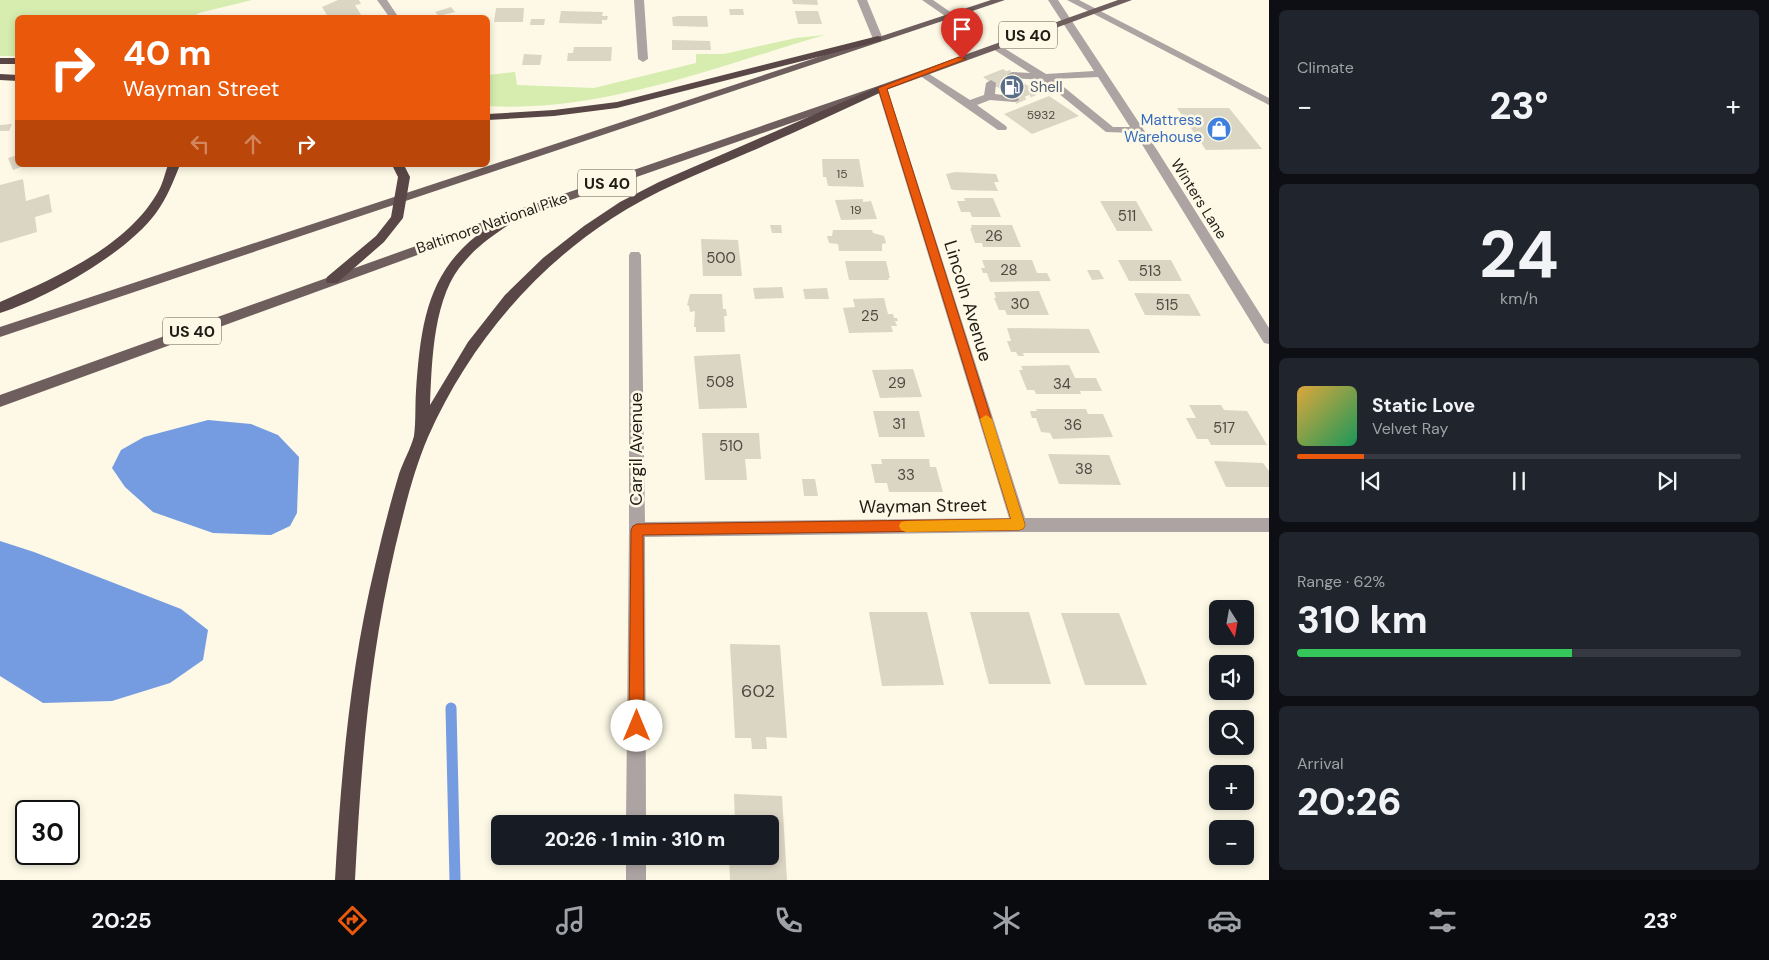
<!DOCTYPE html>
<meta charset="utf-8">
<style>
body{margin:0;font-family:"DM Sans",sans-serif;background:#20242c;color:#f1f3f6;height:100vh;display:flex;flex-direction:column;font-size:19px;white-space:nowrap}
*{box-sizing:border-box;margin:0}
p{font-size:16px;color:#9ea1a6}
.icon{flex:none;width:28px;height:28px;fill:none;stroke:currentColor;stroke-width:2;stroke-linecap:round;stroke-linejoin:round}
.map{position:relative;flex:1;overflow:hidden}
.panel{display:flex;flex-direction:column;gap:10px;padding:10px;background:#0d0f14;width:500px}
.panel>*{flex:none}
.guide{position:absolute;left:15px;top:15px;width:475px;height:152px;border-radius:8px;box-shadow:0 2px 8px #0003;background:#ea580c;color:#fff;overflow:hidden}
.needle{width:32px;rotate:169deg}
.tools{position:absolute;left:1209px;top:600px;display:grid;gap:10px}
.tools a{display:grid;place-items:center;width:45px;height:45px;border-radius:8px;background:#171b24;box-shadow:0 2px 8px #0003;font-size:25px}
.speed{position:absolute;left:15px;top:800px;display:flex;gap:10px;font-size:25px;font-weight:700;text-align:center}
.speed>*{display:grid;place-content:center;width:65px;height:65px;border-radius:50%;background:#171b24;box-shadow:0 2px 8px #0003;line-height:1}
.speed .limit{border:2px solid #111;border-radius:8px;background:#fff;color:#111}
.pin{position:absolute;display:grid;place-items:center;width:42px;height:42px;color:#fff;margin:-51px -21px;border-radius:50% 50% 50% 0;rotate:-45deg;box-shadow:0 0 5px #0007}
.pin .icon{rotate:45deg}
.me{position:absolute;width:55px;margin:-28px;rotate:0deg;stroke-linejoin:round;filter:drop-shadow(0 0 4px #0008)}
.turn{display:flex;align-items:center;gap:18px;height:105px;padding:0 25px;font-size:22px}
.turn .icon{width:65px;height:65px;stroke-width:2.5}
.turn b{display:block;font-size:35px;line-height:42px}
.lanes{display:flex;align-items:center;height:48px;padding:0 25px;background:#0003;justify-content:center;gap:25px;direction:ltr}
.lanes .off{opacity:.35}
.big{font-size:38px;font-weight:800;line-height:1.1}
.panel .card{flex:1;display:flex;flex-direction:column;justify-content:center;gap:8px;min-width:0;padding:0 18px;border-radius:8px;background:#20242c}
.panel .dial{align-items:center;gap:0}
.dial b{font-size:65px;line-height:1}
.song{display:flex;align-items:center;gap:15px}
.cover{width:60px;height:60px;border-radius:8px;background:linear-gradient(135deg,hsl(40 70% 55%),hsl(150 70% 35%))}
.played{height:5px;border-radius:2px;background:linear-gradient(90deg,#ea580c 15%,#363941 15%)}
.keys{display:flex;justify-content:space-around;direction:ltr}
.heat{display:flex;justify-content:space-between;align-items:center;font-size:28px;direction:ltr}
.charge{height:8px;border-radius:4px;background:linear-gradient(90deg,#34c759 62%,#363941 0)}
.trip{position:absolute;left:491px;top:815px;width:288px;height:50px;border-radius:8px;background:#171b24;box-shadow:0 2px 8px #0003;font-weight:800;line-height:50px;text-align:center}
.menu{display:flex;height:80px;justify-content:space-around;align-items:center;background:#090b0e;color:#9ea1a6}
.menu .icon{width:35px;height:35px}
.menu .active{color:#ea580c}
.menu b{font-size:22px;color:#f1f3f6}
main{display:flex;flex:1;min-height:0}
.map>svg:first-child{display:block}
</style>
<main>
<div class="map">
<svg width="1269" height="880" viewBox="0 0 1269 880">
<rect width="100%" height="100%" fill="#fdf9e6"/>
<g fill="#d6edaf">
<path d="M0,0H252L199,13L194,16L195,17L18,18L17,56H0Z"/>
<path d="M825,35C717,66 602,113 488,106V75L515,72L517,85L594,88L696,63V54H724L796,38Z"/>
</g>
<g fill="#759ce0">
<path d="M208,420L251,424L278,435L299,457L297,513L290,526L271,535L213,533L153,512L125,487L112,468L121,450L144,437Z"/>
<path d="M0,541L34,552L181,609L208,630L203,660L170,683L112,701L43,703L0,676Z"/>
</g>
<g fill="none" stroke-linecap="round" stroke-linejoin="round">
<path stroke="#759ce0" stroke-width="11" d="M451,708L455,880"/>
</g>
<g fill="#dbd6c4">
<path d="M338,0H359L361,4L355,5L363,18H329L322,7Z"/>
<path d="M792,0H817L818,5L793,4Z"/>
<path d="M451,7L455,12L439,16L435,12Z"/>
<path d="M496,8H524L523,22H494Z"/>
<path d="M729,9H743L744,15H730Z"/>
<path d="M561,11L603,12L602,16H608L607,20H602V24L559,23Z"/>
<path d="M795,11H818L822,24H798Z"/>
<path d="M678,16H707L708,27L673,26L672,17Z"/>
<path d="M531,19H545L544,25H530Z"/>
<path d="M672,40L710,41L711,50H672Z"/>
<path d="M574,47H612L611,61H567L568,53H573Z"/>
<path d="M524,54L542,55L540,65H522Z"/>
<path d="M1003,69L1037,92L1016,100L983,77Z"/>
<path d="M1049,96L1079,116L1032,134L1004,114Z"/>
<path d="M1177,108H1229L1262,149L1206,150Z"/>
<path d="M12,124L9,131H0V125Z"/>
<path d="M18,155V165H26L13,170L8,158Z"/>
<path d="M822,159H859L864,187L828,186L826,177H823Z"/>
<path d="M955,172L996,174L999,182H994L998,191L954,190L951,189L946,174Z"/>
<path d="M23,179L26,201L49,194L52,212L35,217L37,232L0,243V185Z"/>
<path d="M964,198H993L1001,217H972L970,212H961L957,201H965Z"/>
<path d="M863,199V202L871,201L877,219L841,220L835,200Z"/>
<path d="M1100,201H1136L1153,231H1117Z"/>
<path d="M770,225H781L782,233H772Z"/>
<path d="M971,225H1012L1021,247H983L982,243H975L970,228H972Z"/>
<path d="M833,230H872L873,233L884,236L886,243L882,244V251H839L838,244L829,243L827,236H832Z"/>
<path d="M701,239L738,240L742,276H703Z"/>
<path d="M982,260H1032L1037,273H1047L1051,281L990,282L987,273H983L981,268H985Z"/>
<path d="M1118,260H1171L1182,281H1129Z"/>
<path d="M845,261H886L890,278H888L889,280H849Z"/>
<path d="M1087,270H1099L1104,279L1092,280Z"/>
<path d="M782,287L784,298L755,299L753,288Z"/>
<path d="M827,288L829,299H805L803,289Z"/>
<path d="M1039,291L1049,315H1007L1005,310H999L994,298H996L994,292Z"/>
<path d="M1134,293L1189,294L1201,316L1145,315Z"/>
<path d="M690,294H722L723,309H726L727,316H724L725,332H696V327H694L695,311L690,312L689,306L687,305Z"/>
<path d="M884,298L888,314H893L894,318H897L898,321H895L897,326H891L893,332L849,333L843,308L855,307L853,299Z"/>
<path d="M1007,328L1089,329L1100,353H1023L1024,356H1018L1016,352H1011L1007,341H1011Z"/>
<path d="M740,354L747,408L699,409L694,356Z"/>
<path d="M1069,365L1075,378H1096L1102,391H1080L1081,394H1036L1034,390H1027L1019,370H1023L1021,366Z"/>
<path d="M913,369L922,397L880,398L872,370Z"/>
<path d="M1189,405H1221L1224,410L1247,411L1267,445H1211L1208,439H1197L1186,418H1196Z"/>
<path d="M1036,409H1086L1088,414H1103L1113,437L1053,439L1050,433L1041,432L1036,418H1032L1030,411H1037Z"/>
<path d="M873,411H919L925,437H879Z"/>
<path d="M702,433H759L761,459H745L747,480H705Z"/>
<path d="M1048,454L1109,455L1121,485L1059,484Z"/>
<path d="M881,459H929L930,467H936L943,492H889L887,483H875L871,464H882Z"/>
<path d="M1214,461L1263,463L1269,471V487H1226Z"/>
<path d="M802,479H815L818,496H804Z"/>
<path d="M869,612H927L944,685L882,686Z"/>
<path d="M970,612H1029L1051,684H989Z"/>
<path d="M1061,613H1119L1147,685H1085Z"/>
<path d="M730,644L780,645L787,738L766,737L767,749H752L751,738H735Z"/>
<path d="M734,794L782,796L787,880H730L729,856H770V824H735Z"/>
</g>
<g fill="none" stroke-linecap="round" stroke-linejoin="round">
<g stroke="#dcd8c7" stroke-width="11" stroke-dasharray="11 5" stroke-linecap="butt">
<path d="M991,83L1012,75"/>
<path d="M1002,91L1023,83"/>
<path d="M1014,99L1034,90"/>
</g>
<g fill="#ada3a3" fill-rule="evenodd">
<path d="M377,0H387L399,18H390Z"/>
<path d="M634,0H644L648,59L643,62L638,59Z"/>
<path d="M857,0H867L883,39L881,41H875L873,39Z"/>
<path d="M922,0H933L956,16L954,18H948Z"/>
<path d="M1048,0H1058L1157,150L1269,328V344L1264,343L1135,133L1106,132L1042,80L1012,78L1007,75L1012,72L1030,73L993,49V45H999L1046,74L1094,71ZM1098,77L1130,127H1113L1054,79Z"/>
<path d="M1067,0H1079L1269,98V105Z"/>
<path d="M923,70L970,100L984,95L986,83L991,80L996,83L995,94L1018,97L1019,99L1018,101L1014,102L990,100L977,105L1006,126L1007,128L1006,130H998L919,75L918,73Z"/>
<path d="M882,85L887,88L1025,518H1269V532H1019L645,537L646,824H626L629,530V255L631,252H639L641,255L645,522L1009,518L877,88Z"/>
<rect x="626" y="856" width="20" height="24"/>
</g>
<g fill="#6f5e5e" fill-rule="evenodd">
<path d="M991,0H1005L0,337V327Z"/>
<path d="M1118,0H1132L886,90L519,218L0,407V395L511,212L878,86Z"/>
</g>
<g fill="#594646" fill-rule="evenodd">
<path d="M878,36L881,37V41L617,108L554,116L488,120V114L554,110L617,102Z"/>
<rect x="0" y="58" width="18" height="6"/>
<path d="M0,74L18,75V81L0,80Z"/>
<path d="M882,85L887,88L886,90C840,111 794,133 747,153C701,173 653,191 611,219C530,272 467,349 428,437C413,472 404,511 395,548C369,660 361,765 355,880H335C341,774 350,670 375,566C382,535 390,504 399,474C403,462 411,448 414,436C416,422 415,405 416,391C421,323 427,269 487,228C495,222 509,209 519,212L521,215L519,218C500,231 480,243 465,261C433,295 432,360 430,405L468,342L505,295L543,258L584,226L620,202L659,182Z"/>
<path d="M168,165H180C173,182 167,198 156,213C127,253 47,298 0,313V302C55,278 129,246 159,190C163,183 165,173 168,165Z"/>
<path d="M392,165H404L410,177L403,218L384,242L337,283H327L326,280L327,277L376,236L391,217L398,177Z"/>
</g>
</g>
<path fill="#ea580c" stroke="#983908" d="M959,57L966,59L887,89L1025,525L1023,529L1019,530L643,535L644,726L642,731L637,733L632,731L629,726L631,530L633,526L637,524L1011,519L878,88Z"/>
<path fill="#f59e0b" d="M986,415L992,419L1025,525L1023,529L1019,530L906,532L901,530L899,526L901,522L906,521L1011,519L980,419Z"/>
<defs>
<symbol id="fuel-disc" viewBox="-11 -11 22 22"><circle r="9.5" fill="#5c6f8a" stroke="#fdf9e6"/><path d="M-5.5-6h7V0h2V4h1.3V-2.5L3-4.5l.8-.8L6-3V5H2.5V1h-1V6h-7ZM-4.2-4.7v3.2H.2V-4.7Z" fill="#fff"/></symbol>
<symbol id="shop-disc" viewBox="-11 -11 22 22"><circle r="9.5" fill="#3f7fe0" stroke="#fdf9e6"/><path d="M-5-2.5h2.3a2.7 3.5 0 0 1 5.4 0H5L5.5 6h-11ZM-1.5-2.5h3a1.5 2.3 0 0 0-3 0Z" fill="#fff"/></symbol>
</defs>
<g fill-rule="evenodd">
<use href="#fuel-disc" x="998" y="73" width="28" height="28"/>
<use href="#shop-disc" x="1205" y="115" width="28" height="28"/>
</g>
<g text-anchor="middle" stroke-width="5" stroke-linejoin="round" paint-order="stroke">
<g font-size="12" fill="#4d4a41">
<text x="1041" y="119">5932</text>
<text x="842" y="178">15</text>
<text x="856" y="214">19</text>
</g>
<g font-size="15" fill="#4e5e75" stroke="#fdf9e6" text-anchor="start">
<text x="1030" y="92">Shell</text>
</g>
<g font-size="15" fill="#366cbe" stroke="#fdf9e6" text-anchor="end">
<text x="1202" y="125">Mattress<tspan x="1202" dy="17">Warehouse</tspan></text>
</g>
<g font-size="15" fill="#1e1c15" stroke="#fdf9e6">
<text transform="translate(1199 199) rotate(58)" y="5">Winters Lane</text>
<text transform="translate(492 223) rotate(-19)" y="5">Baltimore National Pike</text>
</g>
<g font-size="15" fill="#4d4a41">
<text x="1127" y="221">511</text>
<text x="994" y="241">26</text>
<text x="721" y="263">500</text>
<text x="1009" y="275">28</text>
<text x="1150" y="276">513</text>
<text x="1020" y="309">30</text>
<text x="1167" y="310">515</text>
<text x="870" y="321">25</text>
<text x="720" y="387">508</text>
<text x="897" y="388">29</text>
<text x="1062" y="389">34</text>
<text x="899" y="429">31</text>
<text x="1073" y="430">36</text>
<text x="1224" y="433">517</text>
<text x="731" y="451">510</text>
<text x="1084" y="474">38</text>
<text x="906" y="480">33</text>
</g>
<g fill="#fdf9e6" stroke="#615e54" stroke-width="1">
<rect x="999" y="21.5" width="58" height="27" rx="4"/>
<rect x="578" y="169.5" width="58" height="27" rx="4"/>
<rect x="163" y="317.5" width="58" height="27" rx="4"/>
</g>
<g font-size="16" font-weight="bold" fill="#1e1c15">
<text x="1028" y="41">US 40</text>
<text x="607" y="189">US 40</text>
<text x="192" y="337">US 40</text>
</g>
<g font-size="18" fill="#1e1c15" stroke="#fdf9e6">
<text transform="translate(968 301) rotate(73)" y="6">Lincoln Avenue</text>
<text transform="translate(636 449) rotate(-90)" y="6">Cargil Avenue</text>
<text transform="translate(923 506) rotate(-1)" y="6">Wayman Street</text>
</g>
<g font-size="18" fill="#4d4a41">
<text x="758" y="697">602</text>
</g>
</g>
</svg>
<div class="tools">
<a><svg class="needle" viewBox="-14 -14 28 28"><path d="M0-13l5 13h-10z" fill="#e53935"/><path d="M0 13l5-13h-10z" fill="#9ea1a6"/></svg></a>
<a><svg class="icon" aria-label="sound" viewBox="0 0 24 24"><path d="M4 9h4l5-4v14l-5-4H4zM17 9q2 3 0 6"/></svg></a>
<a><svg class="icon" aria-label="search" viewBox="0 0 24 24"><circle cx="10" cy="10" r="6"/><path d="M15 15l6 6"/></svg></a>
<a>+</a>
<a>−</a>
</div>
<div class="speed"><div class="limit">30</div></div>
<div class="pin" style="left:962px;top:59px;background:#d93025"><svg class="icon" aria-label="arrive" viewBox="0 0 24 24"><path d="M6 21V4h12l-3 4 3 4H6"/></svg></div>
<svg class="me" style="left:637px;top:726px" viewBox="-20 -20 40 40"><circle r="19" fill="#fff"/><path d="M0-13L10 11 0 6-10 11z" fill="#ea580c"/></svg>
<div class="trip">20:26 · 1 min · 310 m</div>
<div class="guide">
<div class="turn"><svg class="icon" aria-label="right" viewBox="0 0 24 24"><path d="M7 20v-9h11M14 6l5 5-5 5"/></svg><div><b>40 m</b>Wayman Street</div></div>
<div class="lanes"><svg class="icon off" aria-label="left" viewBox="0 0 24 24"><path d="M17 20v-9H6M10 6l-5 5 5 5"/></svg><svg class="icon off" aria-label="ahead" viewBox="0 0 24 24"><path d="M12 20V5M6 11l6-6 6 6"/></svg><svg class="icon" aria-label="right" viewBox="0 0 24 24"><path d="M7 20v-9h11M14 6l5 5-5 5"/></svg></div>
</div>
</div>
<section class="panel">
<div class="card"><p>Climate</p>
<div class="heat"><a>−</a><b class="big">23°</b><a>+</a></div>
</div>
<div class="card dial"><b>24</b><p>km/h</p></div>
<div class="card">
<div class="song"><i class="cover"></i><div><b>Static Love</b><p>Velvet Ray</p></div></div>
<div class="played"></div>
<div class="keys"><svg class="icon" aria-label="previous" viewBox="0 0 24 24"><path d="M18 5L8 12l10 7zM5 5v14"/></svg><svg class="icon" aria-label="pause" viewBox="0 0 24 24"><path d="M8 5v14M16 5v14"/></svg><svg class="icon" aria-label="next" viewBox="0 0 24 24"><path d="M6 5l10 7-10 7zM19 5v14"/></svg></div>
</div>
<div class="card"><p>Range · 62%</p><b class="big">310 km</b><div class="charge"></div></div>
<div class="card"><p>Arrival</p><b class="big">20:26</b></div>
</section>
</main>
<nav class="menu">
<b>20:25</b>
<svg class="icon active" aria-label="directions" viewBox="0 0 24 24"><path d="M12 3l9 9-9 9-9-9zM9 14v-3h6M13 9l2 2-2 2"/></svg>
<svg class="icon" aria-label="music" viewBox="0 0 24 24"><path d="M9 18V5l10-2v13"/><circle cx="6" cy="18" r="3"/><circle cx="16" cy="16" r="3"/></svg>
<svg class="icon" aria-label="phone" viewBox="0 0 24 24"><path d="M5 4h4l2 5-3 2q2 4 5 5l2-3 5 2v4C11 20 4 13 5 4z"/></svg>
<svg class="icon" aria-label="climate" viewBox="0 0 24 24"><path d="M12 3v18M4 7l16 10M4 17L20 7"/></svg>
<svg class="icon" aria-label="car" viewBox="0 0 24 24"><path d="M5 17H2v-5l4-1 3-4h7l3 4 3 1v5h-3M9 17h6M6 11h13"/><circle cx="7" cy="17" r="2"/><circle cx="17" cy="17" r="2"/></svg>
<svg class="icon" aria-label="filters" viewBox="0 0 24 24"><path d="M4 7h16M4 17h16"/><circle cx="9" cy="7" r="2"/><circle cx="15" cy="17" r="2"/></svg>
<b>23°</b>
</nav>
